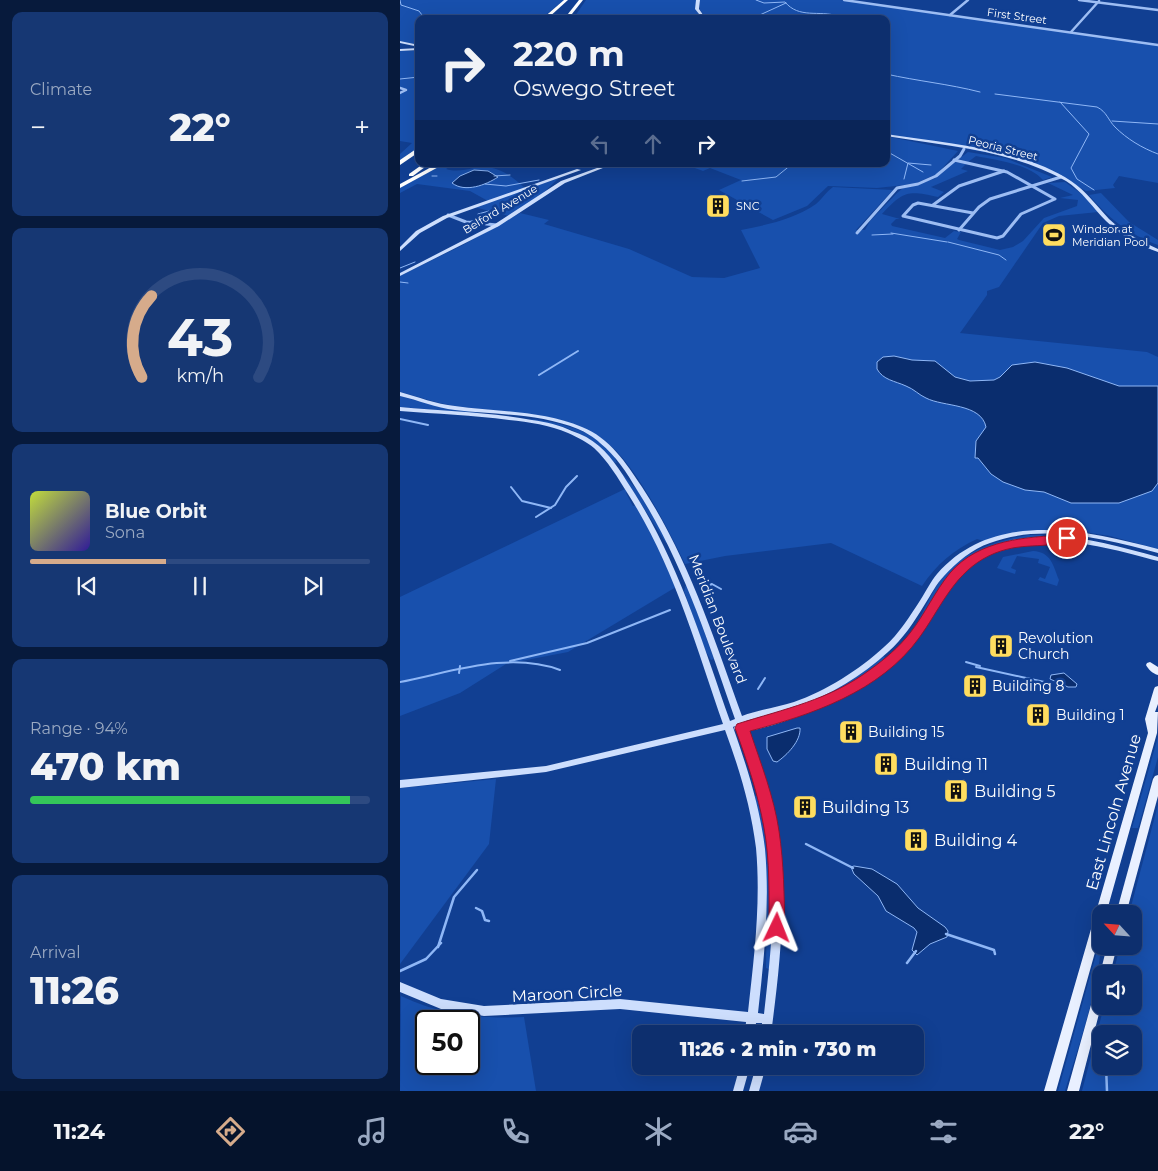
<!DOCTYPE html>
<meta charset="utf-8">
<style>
body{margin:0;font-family:Montserrat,sans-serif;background:#163773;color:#f1f3f6;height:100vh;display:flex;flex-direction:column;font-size:19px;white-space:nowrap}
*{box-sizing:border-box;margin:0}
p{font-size:16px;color:#9aa9c2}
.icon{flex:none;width:28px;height:28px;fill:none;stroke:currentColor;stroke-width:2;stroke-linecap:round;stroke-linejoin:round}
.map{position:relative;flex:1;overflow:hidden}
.sheet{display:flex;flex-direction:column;gap:12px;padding:12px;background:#071a3c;width:400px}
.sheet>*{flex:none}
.hud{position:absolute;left:15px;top:15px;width:475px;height:152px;border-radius:10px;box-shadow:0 5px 20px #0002,0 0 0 1px #2d4a81;background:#0d2f6e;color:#f1f3f6;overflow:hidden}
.needle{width:32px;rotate:296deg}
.fabs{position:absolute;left:692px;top:905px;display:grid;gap:10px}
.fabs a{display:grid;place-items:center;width:50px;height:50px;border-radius:10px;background:#0d2f6e;box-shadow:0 5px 20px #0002,0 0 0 1px #2d4a81;font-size:25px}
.speed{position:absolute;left:15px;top:1010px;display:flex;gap:10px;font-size:25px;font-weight:700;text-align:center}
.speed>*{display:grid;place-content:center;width:65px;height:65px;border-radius:50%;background:#0d2f6e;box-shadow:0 5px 20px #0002,0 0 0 1px #2d4a81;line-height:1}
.speed .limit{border:2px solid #111;border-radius:8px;background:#fff;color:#111}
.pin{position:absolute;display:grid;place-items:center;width:42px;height:42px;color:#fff;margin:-21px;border:2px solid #fff;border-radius:50%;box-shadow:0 1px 5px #0007}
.me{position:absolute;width:55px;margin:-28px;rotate:2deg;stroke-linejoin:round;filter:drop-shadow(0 0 4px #0008)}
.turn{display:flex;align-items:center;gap:18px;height:105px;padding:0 15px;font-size:22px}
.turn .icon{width:65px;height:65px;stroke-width:2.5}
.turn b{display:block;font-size:35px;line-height:42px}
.lanes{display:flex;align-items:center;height:48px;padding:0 15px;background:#0003;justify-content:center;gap:25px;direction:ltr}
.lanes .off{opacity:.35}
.big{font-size:38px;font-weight:800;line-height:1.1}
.sheet .tile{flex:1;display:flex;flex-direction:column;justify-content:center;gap:8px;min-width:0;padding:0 18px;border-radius:10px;background:#163773}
.sheet .dial{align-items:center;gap:0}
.dial svg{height:130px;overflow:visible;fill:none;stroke:#2d4a81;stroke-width:7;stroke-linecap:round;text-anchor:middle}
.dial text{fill:#f1f3f6;stroke:none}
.song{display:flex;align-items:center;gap:15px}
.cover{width:60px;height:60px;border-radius:8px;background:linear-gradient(135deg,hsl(70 70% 55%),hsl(250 70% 35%))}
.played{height:5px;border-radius:2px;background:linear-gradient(90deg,#d6ab8b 40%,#2d4a81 40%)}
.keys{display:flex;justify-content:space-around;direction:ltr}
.heat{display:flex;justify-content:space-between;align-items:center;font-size:28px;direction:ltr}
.charge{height:8px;border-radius:4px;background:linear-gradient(90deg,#34c759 94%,#2d4a81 0)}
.trip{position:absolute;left:232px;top:1025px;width:292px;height:50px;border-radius:10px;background:#0d2f6e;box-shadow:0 5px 20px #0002,0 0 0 1px #2d4a81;font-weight:800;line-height:50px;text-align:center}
.tabs{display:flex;height:80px;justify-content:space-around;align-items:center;background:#05132c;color:#9aa9c2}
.tabs .icon{width:35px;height:35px}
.tabs .active{color:#d6ab8b}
.tabs b{font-size:22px;color:#f1f3f6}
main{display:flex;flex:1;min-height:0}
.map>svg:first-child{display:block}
</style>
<main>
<section class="sheet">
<div class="tile"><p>Climate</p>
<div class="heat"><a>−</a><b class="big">22°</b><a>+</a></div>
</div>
<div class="tile dial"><svg viewBox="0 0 100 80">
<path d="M14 69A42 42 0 1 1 86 69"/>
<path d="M14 69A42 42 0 0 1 20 19" stroke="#d6ab8b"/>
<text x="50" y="56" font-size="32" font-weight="700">43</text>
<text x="50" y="72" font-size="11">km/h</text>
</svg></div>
<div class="tile">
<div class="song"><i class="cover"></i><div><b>Blue Orbit</b><p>Sona</p></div></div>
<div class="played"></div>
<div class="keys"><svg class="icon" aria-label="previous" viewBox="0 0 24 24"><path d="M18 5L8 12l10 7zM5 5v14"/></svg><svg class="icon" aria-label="pause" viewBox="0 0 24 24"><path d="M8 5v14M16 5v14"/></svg><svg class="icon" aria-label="next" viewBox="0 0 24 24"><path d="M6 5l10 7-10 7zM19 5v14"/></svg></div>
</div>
<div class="tile"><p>Range · 94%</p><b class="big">470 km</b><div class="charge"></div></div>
<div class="tile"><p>Arrival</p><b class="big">11:26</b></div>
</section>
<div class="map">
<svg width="758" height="1091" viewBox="0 0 758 1091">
<rect width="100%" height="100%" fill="#113f92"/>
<g fill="#1850ad" fill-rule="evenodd">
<path d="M0,0H164L141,19H19V45L0,41Z"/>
<path d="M186,0H296V10L303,19H173Z"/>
<path d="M300,0H440L758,45V183L719,176L713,185L715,188L686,191L640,166L594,154L486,134V19H307L300,10Z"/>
<path d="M0,51H19V147L0,162V154L12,143L0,141V93L8,90L0,88Z"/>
<path d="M486,136L558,151L537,174L514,184L477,188L428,186L407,206L373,220L319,190L341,180L310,168L303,171L284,164H486Z"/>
<path d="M568,152L605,158L652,177L643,180C629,164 596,160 576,156L568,162L559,159Z"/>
<path d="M555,162L566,164L561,169L568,171L531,187L544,192L538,197C508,190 503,191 482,214L500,219H496L491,224L492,226L545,238L554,231L561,232L557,239L559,240L600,250L613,247L623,241L644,218L677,206L678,200L660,198L673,195L648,183L665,182L683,195L698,212L659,216L643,223L599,287L587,291V295L560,333L747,352L758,357V549L710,536L671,530H630L584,541L577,539C553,550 537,564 522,586L431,543L325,556L285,564C268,529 236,464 205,441C166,410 110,414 63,407C41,405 21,397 0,392V276L63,245L120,213L149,220L144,224L229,249L292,277L324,278L360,268L341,230C367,225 394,219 416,204C422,199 426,192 433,187L493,190L456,230H465L470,221L497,193L503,188L534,179Z"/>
<path d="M44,164H55L46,169C56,172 64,170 74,168C96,164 109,174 125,188L88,201L70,191L17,184L0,193V187Z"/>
<path d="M159,178L140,196L109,216L74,207Z"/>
<path d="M701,193L729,222L758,240V245C729,234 709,219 689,195Z"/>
<path d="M0,396L36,406L86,414L0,407Z"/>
<path d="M130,419C156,421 209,433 217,463L213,462C198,443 180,431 157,425C148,424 136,423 130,419Z"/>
<path d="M221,472L238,491L268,542L266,543Z"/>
<path d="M225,489L227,492L226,493L233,506L236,505L252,535L276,587L168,652L106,664L60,693L0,716V597Z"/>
<path d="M628,535H644L580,553L566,561L546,580L518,625L513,629C523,614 529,597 539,582C559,552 595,541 628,535Z"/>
<path d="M633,551C651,552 653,565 659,580L657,586L638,580L640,577L645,579L650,567L638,563L639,559L617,556L611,568L616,570L615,574L597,568L603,557Z"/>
<path d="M286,585L288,587L314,659L311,660L305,650L284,591Z"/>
<path d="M483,656L485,657C472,677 446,688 425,699L424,697Z"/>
<path d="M758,737V757L739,825L738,828H732Z"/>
<path d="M96,779L89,844L0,964V788Z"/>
<path d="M355,796H357C380,848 374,913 369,969L366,968L367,896Z"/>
<path d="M758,805V1091H682L704,1006H734V974H713L720,946H734V914H729ZM701,1034H734V1066H701Z"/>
<path d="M701,937C701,984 679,1043 665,1091H658Z"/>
<path d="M1,996C40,1015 82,1019 124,1017L136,1091H0ZM26,1021H69V1064H26Z"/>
</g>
<g fill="#0a2d6e" stroke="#8fb7f6">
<path d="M74,170L88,171L98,177C86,185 65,193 52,183L60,176Z"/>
<path d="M494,356L512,360L535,361L555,377L570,381L594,380L600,377L612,365L635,362L667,368L719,386H758V483L752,491L719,503H671L644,492L625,490L603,482L591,474L578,458H575L576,441L586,427C581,403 543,407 526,398C519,395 514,389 506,386C495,381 483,380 477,369V362L483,357Z"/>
<path d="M664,673L677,684L676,687H668L650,679L651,675Z"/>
<path d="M397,728H400C401,741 387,755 377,762L373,761L367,749V737Z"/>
<path d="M454,866L472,869L497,884L518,908L545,927L548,931L547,937L530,944L517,955L512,950L517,932L514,928L486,911L478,896L454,874L451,867Z"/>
</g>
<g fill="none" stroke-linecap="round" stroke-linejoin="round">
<g stroke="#8fb7f6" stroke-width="1">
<path d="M0,0L1,5L19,11L25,19"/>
<path d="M356,0L364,3L385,2C399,19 419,10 438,16L428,19"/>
<path d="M351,19L386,3"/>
<path d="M486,74C517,81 549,84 580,92"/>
<path d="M0,79L19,77"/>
<path d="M595,94L697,107C707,112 708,120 715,127C727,139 742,148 758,154"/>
<path d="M660,102L689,134L671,168L677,179L694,190"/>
<path d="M712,121L758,124"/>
<path d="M488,152L523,172"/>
<path d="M29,168L36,164"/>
<path d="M32,176H37"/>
<path d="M94,176L110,175"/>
<path d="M504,179L508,163L531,165"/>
<path d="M342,181L376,177L392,164"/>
<path d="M85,184L106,186L139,180"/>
<path d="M78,214L89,211"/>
<path d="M71,221H78"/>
<path d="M491,233L547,242"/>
<path d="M472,235L493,234"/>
<path d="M548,242L599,255L606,260"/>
<path d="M0,268L15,262"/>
<path d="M0,282L8,283"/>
</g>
<g stroke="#8fb7f6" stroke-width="2">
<path d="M139,375L178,351"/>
<path d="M0,419L28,425"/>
<path d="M111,487L122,501L151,508"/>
<path d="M136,517L155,505L166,487L177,476"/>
<path d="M308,586L312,584L321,589"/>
<path d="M110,661L187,643L270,610"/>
<path d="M566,662L580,666"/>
<path d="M576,667L649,683"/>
<path d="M59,673L60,666"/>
<path d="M0,682C52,672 108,651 160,670"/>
<path d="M358,689L365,678"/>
</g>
<g stroke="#8fb7f6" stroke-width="2.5">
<path d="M522,770L539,769"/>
<path d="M406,844L453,868"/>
<path d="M76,908L82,911L85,920L89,921"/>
<path d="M546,934L594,950L595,954"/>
<path d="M38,947L54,897L77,870"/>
<path d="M507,963L516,951"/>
<path d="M0,971L26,959L41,943"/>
<path d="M697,1034L701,1038"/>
<path d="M706,1066L707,1091"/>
</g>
<g stroke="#9dbdf3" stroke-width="2.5">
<path d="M444,0L758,45"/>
<path d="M679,0L758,10"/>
<path d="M550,15L568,0"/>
<path d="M671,32L699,1"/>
<path d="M0,88L6,90L0,93"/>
</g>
<g stroke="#9dbdf3" stroke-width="3">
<path d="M554,160L607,172L655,199L621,214L603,236L597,238L503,216L513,205L518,203L573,213"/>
<path d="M533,205L559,186L604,171"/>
<path d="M48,215L66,222L97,225"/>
<path d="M559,230L579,207L590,199L661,177"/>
<path d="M457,233L497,188L518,184L536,176L560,156L564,149"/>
</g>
<g fill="#cddefd" fill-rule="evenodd">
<path d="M296,0H300L299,9L306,19H303L295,9Z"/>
<path d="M0,41L19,45V47L0,43Z"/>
<path d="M19,48V50L0,51V49Z"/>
<path d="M486,134C544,143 621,148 671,181C686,191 697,206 709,219C723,232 741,241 758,249V252C740,246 720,235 706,221C693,208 682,191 666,181C612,150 546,146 486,136Z"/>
<path d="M208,164H213L165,183L99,226L0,276V273L95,224L161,181Z"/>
<path d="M177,169L181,170L47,218L20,233L0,251V247L16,231L43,216Z"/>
<path d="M0,392C18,397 36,404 55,406C97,412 142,410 182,427C210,438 226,463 242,487C288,557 314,638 342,716C359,710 377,707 394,702C426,691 459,670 484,647C499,634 510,616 521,599C526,591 531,581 537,574C593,509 686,530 758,549V553C706,539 642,523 590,543C572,549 557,562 544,576C536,584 531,595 525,604C514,622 503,639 488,652C462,676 430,695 397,707C380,712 363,716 346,721L345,722L346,725C365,722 383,716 400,709C439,693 477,673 505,641C521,623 531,601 545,582C559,563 582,548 605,542C656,528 708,543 758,557V561C713,549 651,531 605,547C584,554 564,567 550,586C536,604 527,625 512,643C484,677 443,699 402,715C385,721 367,728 348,731C362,770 375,810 380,852C386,912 379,974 371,1034H361L362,1023H356L355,1034H345L346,1022L220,1009L84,1016L41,1009L0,992V982L41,999L84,1006L220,999L348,1012C354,958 361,903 356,848C351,807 339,768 325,730L146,772L0,788V780L146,766L323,724C296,646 273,564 228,494C218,478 208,461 194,448C187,442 177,437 168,433C150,425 129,422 109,420C73,415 36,414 0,411V407C44,411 89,412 132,420C146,422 160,425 172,431C182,434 191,439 199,446C214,459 224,477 235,494C279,564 303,644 330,721L335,719C308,641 282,560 237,490C227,473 216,456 200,443C194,437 185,432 178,429C139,413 96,415 55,410C36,408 18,400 0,396ZM335,726L334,728L335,730L340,731C354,771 367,812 371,853C376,907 370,961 364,1014L358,1013C364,959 370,904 365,849C360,807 347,767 333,727Z"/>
<path d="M340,1066H350L343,1091H333Z"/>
<path d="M356,1066H366L359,1091H349Z"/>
</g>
<g fill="#e9f0ff" fill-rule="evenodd">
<path d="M750,662L758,667V675C753,674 748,669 746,665L747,663Z"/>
<path d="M758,686V704L755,712H758L757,733L706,914H701V931L656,1091H644L748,733L745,719L754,689L755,687Z"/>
<path d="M758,775V796L726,914H716L753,779L755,776Z"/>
<path d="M707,946H717L710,974H701V978L700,974Z"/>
<path d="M701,982V1006L679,1091H667L696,987L697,983Z"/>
</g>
<g fill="#fff" fill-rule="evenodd">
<path d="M164,0H168L147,19H142Z"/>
<path d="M179,0H183L168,19H164Z"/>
<path d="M19,147V152L0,165V160Z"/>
<path d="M23,164H29L13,176H9V174Z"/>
<path d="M37,164H44L0,188V184Z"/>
</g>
</g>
<path fill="#e11d48" stroke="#92132f" d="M667,535L671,536V541C639,550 616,540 583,559C552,577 539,611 519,638C480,692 411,715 350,731C361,764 374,797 379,831C384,864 384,895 385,928L382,933L377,935L371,933L369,928C369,895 370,861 364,828C358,794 347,761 335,728L337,724C384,709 430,700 471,669C485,659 499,647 510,633C525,614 535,591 550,573C579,539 627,537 667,535Z"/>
<defs>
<symbol id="building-square" viewBox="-11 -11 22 22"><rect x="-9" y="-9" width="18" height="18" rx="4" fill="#ffdd5f" stroke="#113f92"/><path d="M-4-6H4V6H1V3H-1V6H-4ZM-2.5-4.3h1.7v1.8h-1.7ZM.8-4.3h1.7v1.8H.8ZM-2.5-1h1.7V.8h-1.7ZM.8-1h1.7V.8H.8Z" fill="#111"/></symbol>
<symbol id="stadium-square" viewBox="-11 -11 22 22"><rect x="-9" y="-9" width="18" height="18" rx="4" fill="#ffdd5f" stroke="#113f92"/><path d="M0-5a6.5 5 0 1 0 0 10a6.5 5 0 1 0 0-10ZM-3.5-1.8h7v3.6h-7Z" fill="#111"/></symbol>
</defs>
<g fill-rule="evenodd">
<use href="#building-square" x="304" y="192" width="28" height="28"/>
<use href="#stadium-square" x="640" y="221" width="28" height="28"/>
<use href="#building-square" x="587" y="632" width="28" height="28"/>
<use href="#building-square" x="561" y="672" width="28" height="28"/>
<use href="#building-square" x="624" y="701" width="28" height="28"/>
<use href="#building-square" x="437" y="718" width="28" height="28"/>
<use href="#building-square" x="472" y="750" width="28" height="28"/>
<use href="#building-square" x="542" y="777" width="28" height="28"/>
<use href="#building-square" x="391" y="793" width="28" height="28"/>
<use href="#building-square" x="502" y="826" width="28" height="28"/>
</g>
<g text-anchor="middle" stroke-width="5" stroke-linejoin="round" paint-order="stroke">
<g font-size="11" fill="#fff" stroke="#113f92">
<text transform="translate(617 16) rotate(8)" y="4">First Street</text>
<text transform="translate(603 148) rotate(14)" y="4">Peoria Street</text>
<text transform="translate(100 209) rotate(-31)" y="4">Belford Avenue</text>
</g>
<g font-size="11" fill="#fff" stroke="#113f92" text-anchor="start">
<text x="336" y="210">SNC</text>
<text x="672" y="233">Windsor at<tspan x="672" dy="13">Meridian Pool</tspan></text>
</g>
<g font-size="14" fill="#fff" stroke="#113f92">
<text transform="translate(318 619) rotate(69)" y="5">Meridian Boulevard</text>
</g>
<g font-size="14" fill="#fff" stroke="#113f92" text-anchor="start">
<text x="618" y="643">Revolution<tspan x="618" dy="16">Church</tspan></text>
<text x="592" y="691">Building 8</text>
<text x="656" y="720">Building 1</text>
<text x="468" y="737">Building 15</text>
</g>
<g font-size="16" fill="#fff" stroke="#113f92" text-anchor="start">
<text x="504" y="770">Building 11</text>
<text x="574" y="797">Building 5</text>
<text x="422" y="813">Building 13</text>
<text x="534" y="846">Building 4</text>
</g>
<g font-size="16" fill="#fff" stroke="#113f92">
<text transform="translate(713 812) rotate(-74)" y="6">East Lincoln Avenue</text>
<text transform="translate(167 993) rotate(-3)" y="6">Maroon Circle</text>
</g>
</g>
</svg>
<div class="fabs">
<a><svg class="needle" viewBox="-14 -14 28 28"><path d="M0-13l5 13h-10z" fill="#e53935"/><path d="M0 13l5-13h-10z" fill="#9aa9c2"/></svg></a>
<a><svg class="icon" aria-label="sound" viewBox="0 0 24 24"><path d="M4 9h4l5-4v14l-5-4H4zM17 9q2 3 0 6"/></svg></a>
<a><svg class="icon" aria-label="layers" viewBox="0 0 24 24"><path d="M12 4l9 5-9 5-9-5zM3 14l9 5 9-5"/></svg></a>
</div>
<div class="speed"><div class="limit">50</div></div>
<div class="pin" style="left:667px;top:538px;background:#d93025"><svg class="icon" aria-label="arrive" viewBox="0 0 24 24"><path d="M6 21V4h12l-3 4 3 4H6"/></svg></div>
<svg class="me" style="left:377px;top:928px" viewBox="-20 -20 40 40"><path d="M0-17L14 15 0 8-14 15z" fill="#e11d48" stroke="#fff" stroke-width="4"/></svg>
<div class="trip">11:26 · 2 min · 730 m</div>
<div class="hud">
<div class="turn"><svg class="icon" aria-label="right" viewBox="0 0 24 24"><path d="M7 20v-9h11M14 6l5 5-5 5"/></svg><div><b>220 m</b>Oswego Street</div></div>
<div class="lanes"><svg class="icon off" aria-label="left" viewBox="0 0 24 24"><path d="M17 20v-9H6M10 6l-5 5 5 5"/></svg><svg class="icon off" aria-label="ahead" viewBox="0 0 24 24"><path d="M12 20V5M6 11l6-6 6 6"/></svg><svg class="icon" aria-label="right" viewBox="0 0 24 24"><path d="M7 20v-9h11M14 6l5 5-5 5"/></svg></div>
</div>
</div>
</main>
<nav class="tabs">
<b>11:24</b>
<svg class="icon active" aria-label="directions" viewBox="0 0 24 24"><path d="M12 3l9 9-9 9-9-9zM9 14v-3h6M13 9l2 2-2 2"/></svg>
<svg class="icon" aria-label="music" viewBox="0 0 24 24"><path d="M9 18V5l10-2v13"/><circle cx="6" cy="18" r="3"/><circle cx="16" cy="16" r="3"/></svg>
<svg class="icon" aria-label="phone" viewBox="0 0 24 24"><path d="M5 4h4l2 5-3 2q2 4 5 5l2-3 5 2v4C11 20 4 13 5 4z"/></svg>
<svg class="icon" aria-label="climate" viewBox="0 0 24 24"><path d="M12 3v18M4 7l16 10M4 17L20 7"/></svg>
<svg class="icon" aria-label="car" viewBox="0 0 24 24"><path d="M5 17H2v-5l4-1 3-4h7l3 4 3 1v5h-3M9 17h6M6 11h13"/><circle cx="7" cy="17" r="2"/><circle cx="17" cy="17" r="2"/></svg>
<svg class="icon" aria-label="filters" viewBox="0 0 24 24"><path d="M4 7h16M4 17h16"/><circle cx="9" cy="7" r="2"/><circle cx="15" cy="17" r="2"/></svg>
<b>22°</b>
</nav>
